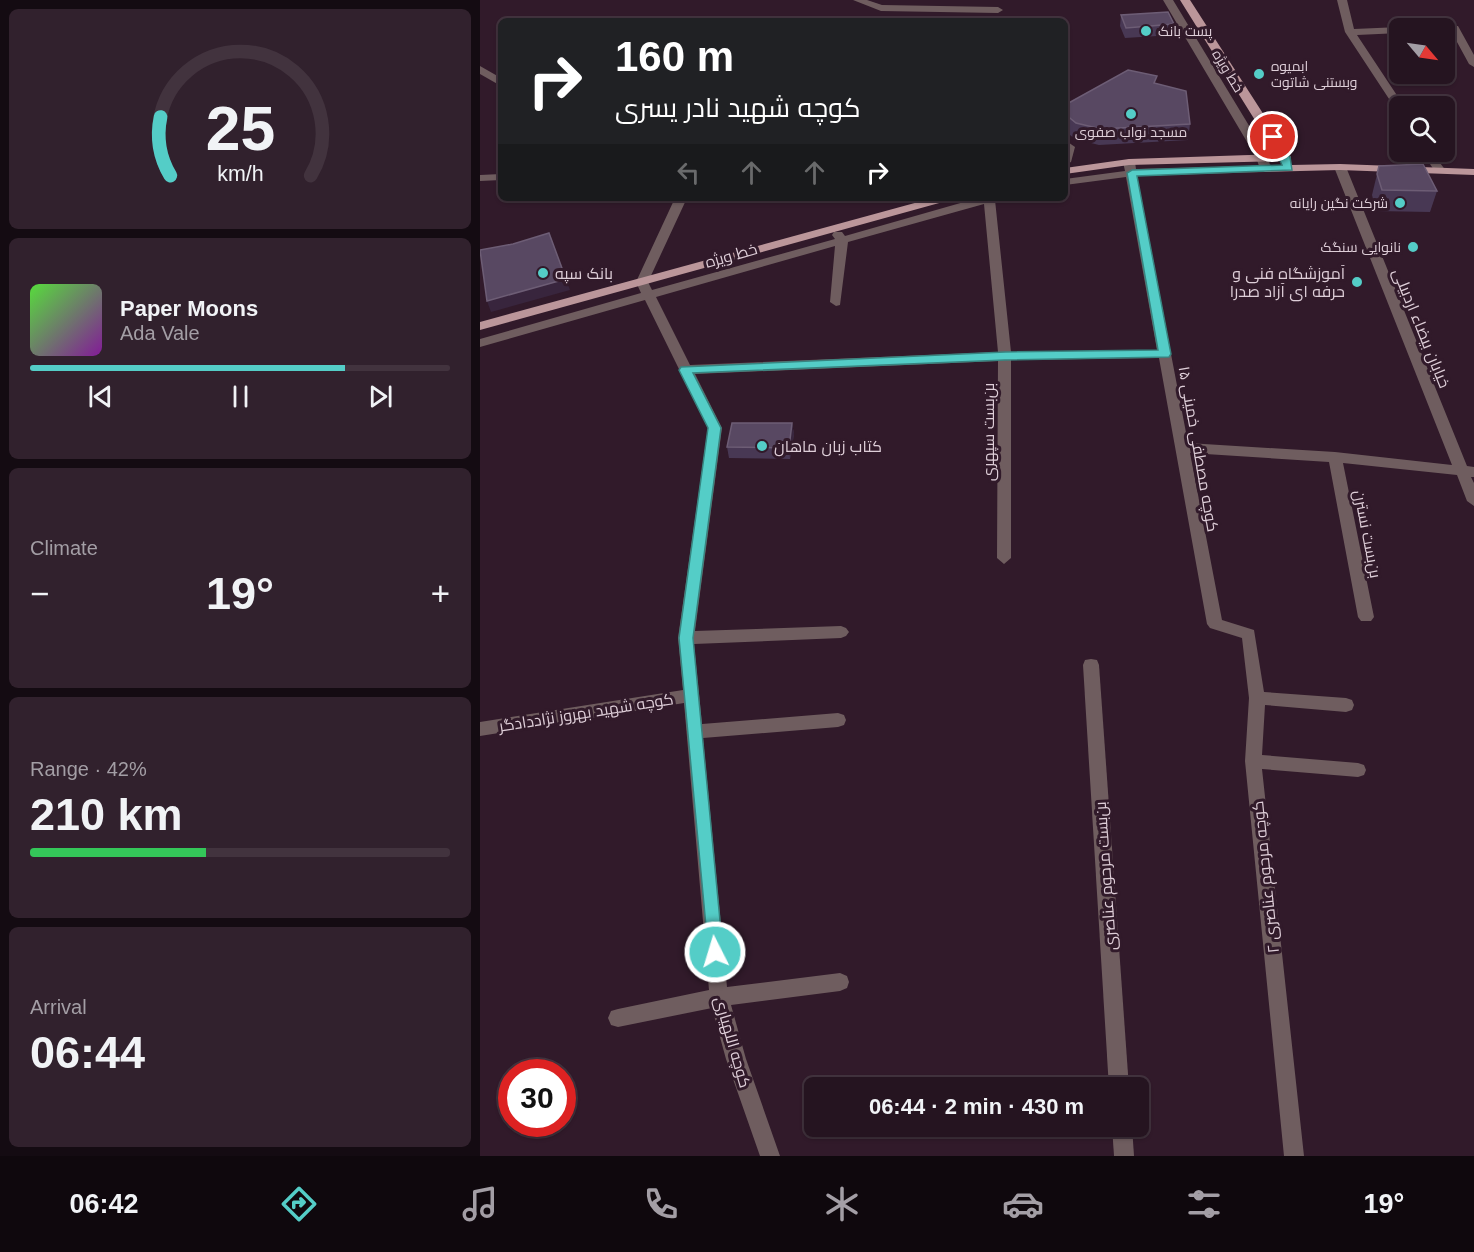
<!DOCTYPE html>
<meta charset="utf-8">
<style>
body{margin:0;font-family:Helvetica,Cairo,sans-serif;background:#31212d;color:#f1f3f6;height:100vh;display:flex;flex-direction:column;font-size:22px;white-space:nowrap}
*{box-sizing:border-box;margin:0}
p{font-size:20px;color:#a39ea5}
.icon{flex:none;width:33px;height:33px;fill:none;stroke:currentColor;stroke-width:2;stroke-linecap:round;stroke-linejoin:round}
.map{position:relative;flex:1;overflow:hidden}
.sheet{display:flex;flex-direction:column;gap:9px;padding:9px;background:#140b12;width:480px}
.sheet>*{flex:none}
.banner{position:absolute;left:18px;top:18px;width:570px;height:183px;border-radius:9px;box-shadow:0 2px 4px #0004,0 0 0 2px #42333e;background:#202124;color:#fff;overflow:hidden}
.needle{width:39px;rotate:119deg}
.controls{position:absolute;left:909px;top:18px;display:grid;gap:12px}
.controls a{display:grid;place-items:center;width:66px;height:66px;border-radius:9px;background:#251420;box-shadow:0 2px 4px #0004,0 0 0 2px #42333e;font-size:30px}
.speed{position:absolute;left:18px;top:1059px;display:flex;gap:12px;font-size:30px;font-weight:700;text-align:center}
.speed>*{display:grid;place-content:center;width:78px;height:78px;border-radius:50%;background:#251420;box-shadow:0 2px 4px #0004,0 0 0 2px #42333e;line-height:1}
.speed .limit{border:9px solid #d22;background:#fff;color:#111}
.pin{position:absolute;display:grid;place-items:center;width:51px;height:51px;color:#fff;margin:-26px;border:3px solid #fff;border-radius:50%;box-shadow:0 2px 6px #0007}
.me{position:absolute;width:66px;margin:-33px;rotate:355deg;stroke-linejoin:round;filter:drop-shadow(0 0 4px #0008)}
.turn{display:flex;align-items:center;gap:21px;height:126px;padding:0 18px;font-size:27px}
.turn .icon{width:78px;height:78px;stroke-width:2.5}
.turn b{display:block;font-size:42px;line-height:51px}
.lanes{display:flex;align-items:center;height:57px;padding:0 18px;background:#0003;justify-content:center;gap:30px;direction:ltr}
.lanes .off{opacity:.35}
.big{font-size:45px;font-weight:800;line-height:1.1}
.sheet .widget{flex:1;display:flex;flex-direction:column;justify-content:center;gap:9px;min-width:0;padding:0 21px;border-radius:9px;background:#31212d}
.sheet .dial{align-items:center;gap:0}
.dial svg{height:156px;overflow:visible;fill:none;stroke:#42333e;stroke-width:7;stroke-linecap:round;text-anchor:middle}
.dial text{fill:#f1f3f6;stroke:none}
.song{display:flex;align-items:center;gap:18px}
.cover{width:72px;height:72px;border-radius:9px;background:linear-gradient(135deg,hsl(110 70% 55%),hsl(290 70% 35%))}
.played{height:6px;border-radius:3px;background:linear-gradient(90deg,#54cdc7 75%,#42333e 75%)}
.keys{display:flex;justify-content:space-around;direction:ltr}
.heat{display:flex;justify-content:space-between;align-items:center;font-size:33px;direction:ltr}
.charge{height:9px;border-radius:4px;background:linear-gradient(90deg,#34c759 42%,#42333e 0)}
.trip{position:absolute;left:324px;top:1077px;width:345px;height:60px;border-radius:9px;background:#251420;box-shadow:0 2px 4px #0004,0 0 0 2px #42333e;font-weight:800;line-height:60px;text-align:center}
.dock{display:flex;height:96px;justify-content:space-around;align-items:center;background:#0f080d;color:#a39ea5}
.dock .icon{width:42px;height:42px}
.dock .current{color:#54cdc7}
.dock b{font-size:27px;color:#f1f3f6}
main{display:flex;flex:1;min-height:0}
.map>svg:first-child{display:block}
</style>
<main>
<section class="sheet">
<div class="widget dial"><svg viewBox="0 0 100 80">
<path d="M14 69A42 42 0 1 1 86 69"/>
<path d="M14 69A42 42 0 0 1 9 39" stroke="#54cdc7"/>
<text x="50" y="56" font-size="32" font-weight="700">25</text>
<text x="50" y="72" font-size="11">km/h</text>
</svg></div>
<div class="widget">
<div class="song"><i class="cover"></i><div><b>Paper Moons</b><p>Ada Vale</p></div></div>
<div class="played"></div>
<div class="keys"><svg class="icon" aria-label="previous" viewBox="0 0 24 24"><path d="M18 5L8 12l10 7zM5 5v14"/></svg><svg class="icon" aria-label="pause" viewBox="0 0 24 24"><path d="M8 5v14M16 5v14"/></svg><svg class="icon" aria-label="next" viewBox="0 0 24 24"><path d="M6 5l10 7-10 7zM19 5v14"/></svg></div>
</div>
<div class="widget"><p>Climate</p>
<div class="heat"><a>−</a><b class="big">19°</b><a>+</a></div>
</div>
<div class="widget"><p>Range · 42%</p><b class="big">210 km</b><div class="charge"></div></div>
<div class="widget"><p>Arrival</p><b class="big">06:44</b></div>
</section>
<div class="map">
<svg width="994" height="1156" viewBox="0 0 994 1156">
<rect width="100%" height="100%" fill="#311a2a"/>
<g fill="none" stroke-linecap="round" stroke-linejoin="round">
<g fill="#6f5d5f" fill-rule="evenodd">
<path d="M373,0H387L402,5L518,7L523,10L518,13L401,11Z"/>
<path d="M683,0H693L788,157L791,169L785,172L657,176L708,443L855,452L972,465L854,167L860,164L866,167L987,466L994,467V477H991L994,483V506L987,501L977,475L863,463L894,617L891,621H881L878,617L849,462L710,453L742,620L774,630L784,692L866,698L872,700L874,705L872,710L866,712L785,705L782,755L878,763L884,765L886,770L884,775L878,777L782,769L824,1156H804L765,761L769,698L762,638L730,628L727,624L679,358L531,360V558L524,564L517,558L518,361L215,374L242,428L215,631L361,626L366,628L369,632L366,636L361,638L214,644L222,724L358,713L364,715L366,720L364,725L358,727L223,738L247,987L360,973L367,976L369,982L367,988L360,991L251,1005L266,1059L300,1156H280L246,1059L232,1008L138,1027L131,1025L128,1018L131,1011L138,1009L229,990L204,703L0,736V722L203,690L198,638L228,428L165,300L0,347V339L161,293L156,282L195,198H207L168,282L172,290L355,239L352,235L354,232H362L365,236L498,198H517L515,200L531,352L677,350L646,177L585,185V179L645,171L643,162L649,159L655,162L656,169L779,166L776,157ZM504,204L518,352L210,365L176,297L355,246L350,302L356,306L360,305L368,242Z"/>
<path d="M857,0H867L874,29L920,27L924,28H920V33L877,35L924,106H920V111L915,108L865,32Z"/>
<path d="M951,26H978L994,55V67L989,64L971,31L950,28Z"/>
<path d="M0,66L21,78V86L0,74Z"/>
<path d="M585,140L595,147L591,162L585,165Z"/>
<path d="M942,152H952L966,171L964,173H956Z"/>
<path d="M21,174V180L0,181V175Z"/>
<path d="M611,659L617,660L619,665L649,1088H629L603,665L605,660Z"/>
<path d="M632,1126H652L654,1156H634Z"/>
</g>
<g fill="#bb969a" fill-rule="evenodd">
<path d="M700,0H710L811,157V165L860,164L994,169V175L860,170L785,172L779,169L785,166L803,165L800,161L649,165L585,174V168L649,159L796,154Z"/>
<path d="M453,198H472L470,200L0,330V322Z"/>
</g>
</g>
<g fill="#483854">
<path d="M641,15L694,24L693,35L645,38L640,26Z"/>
<path d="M676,83L710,124L708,140L619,145L595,139L585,131V105Z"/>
<path d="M899,166L957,191L950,212L896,211L892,195Z"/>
<path d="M312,423L314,434L310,459L249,458L247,447Z"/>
</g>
<g fill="#38253d">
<path d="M86,279L90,290L11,312L7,301Z"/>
<path d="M312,423L314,434L310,459L309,448Z"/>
</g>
<g fill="#584862" stroke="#6d5d75" stroke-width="1.5">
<path d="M688,12L694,24L646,28L641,15Z"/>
<path d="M648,70L677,76L674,83L706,91L710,124L621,129L596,123L585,114V105Z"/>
<path d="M943,164L957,191L902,190L897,174L899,166Z"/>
<path d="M69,233L86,279L7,301L0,250L33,244Z"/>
<path d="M252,423H312L309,448L247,447Z"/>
</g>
<path fill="#54cdc7" stroke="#378581" stroke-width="1.5" d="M793,134L796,135L810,157L812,170L657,176L691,354L689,357L525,360L213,373L241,428L213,638L243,952L241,958L235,961L229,958L199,638L228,428L199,370L201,367L525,352L678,350L647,173L652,170L802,165L788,137Z"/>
<g fill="#54cdc7" stroke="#311a2a" stroke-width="2">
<circle cx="666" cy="31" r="6"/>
<circle cx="779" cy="74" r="6"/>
<circle cx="651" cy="114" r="6"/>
<circle cx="920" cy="203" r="6"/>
<circle cx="933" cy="247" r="6"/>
<circle cx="63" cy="273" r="6"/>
<circle cx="877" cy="282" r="6"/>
<circle cx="282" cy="446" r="6"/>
</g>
<g text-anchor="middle" stroke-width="6" stroke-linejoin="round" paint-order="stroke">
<g font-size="14" fill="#deced8" stroke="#311a2a" text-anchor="start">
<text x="678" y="36">پست بانک</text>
<text x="791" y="71">ابمیوه<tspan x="791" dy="16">وبستنی شاتوت</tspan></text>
<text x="651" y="137" text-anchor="middle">مسجد نواب صفوی</text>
<text x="908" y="208" text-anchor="end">شرکت نگین رایانه</text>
<text x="921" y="252" text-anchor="end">نانوایی سنگک</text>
</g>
<g font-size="14" fill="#deced8" stroke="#311a2a">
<text transform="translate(748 71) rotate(59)" y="5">خط ویژه</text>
</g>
<g font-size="16" fill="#deced8" stroke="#311a2a">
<text transform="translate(251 255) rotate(-16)" y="6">خط ویژه</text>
<text transform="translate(942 328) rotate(68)" y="6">خیابان بیضاء اردبیلی</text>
<text transform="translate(508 432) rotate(-90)" y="6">بن‌بست سپهری</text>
<text transform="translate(719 449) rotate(80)" y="6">کوچه مصطفی خمینی ۱۵</text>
<text transform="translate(888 534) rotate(79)" y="6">بن‌بست نسترن</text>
<text transform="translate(106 712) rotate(-9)" y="6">کوچه شهید بهروز نژاددادگر</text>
<text transform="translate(625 876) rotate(-94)" y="6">بن‌بست مرحوم عناصری</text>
<text transform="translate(785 877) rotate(-96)" y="6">کوچه مرحوم عناصری ۲</text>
<text transform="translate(253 1042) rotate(74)" y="6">کوچه اللهیاری</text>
</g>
<g font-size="16" fill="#deced8" stroke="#311a2a" text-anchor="start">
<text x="75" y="279">بانک سپه</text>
<text x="865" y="279" text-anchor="end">آموزشگاه فنی و<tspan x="865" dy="18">حرفه ای آزاد صدرا</tspan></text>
<text x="294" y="452">کتاب زبان ماهان</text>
</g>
</g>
</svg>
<div class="controls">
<a><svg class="needle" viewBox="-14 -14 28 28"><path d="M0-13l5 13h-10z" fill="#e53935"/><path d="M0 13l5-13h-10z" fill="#a39ea5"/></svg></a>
<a><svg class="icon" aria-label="search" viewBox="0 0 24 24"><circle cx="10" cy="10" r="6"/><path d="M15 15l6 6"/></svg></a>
</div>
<div class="speed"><div class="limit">30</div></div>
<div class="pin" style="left:793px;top:137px;background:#d93025"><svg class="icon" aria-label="arrive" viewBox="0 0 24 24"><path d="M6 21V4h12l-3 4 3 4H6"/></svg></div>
<svg class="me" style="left:235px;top:952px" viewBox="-20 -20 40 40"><circle r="17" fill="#54cdc7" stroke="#fff" stroke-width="3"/><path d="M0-11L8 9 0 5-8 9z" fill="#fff"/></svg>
<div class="trip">06:44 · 2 min · 430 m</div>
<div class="banner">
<div class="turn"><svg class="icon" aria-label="right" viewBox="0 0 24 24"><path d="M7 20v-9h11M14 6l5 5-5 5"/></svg><div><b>160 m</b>کوچه شهید نادر یسری</div></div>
<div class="lanes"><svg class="icon off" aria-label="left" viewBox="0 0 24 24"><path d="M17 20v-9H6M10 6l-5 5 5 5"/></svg><svg class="icon off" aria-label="ahead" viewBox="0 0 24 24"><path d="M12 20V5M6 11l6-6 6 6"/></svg><svg class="icon off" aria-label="ahead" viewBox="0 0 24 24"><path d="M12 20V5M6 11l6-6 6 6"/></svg><svg class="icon" aria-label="right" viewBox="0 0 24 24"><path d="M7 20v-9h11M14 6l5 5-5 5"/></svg></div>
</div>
</div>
</main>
<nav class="dock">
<b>06:42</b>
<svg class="icon current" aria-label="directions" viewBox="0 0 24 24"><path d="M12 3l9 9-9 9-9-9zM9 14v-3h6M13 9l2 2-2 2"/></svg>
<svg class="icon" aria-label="music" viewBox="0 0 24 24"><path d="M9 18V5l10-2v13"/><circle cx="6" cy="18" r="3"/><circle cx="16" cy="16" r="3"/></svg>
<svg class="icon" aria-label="phone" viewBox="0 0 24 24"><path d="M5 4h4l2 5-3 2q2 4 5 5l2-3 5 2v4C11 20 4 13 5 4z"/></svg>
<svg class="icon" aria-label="climate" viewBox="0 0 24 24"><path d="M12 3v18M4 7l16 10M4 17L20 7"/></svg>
<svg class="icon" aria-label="car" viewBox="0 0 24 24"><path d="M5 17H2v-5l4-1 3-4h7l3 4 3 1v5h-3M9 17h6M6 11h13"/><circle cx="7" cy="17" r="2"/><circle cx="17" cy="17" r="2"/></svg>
<svg class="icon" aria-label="filters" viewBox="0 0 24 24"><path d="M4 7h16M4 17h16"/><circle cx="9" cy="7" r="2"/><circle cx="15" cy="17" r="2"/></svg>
<b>19°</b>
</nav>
